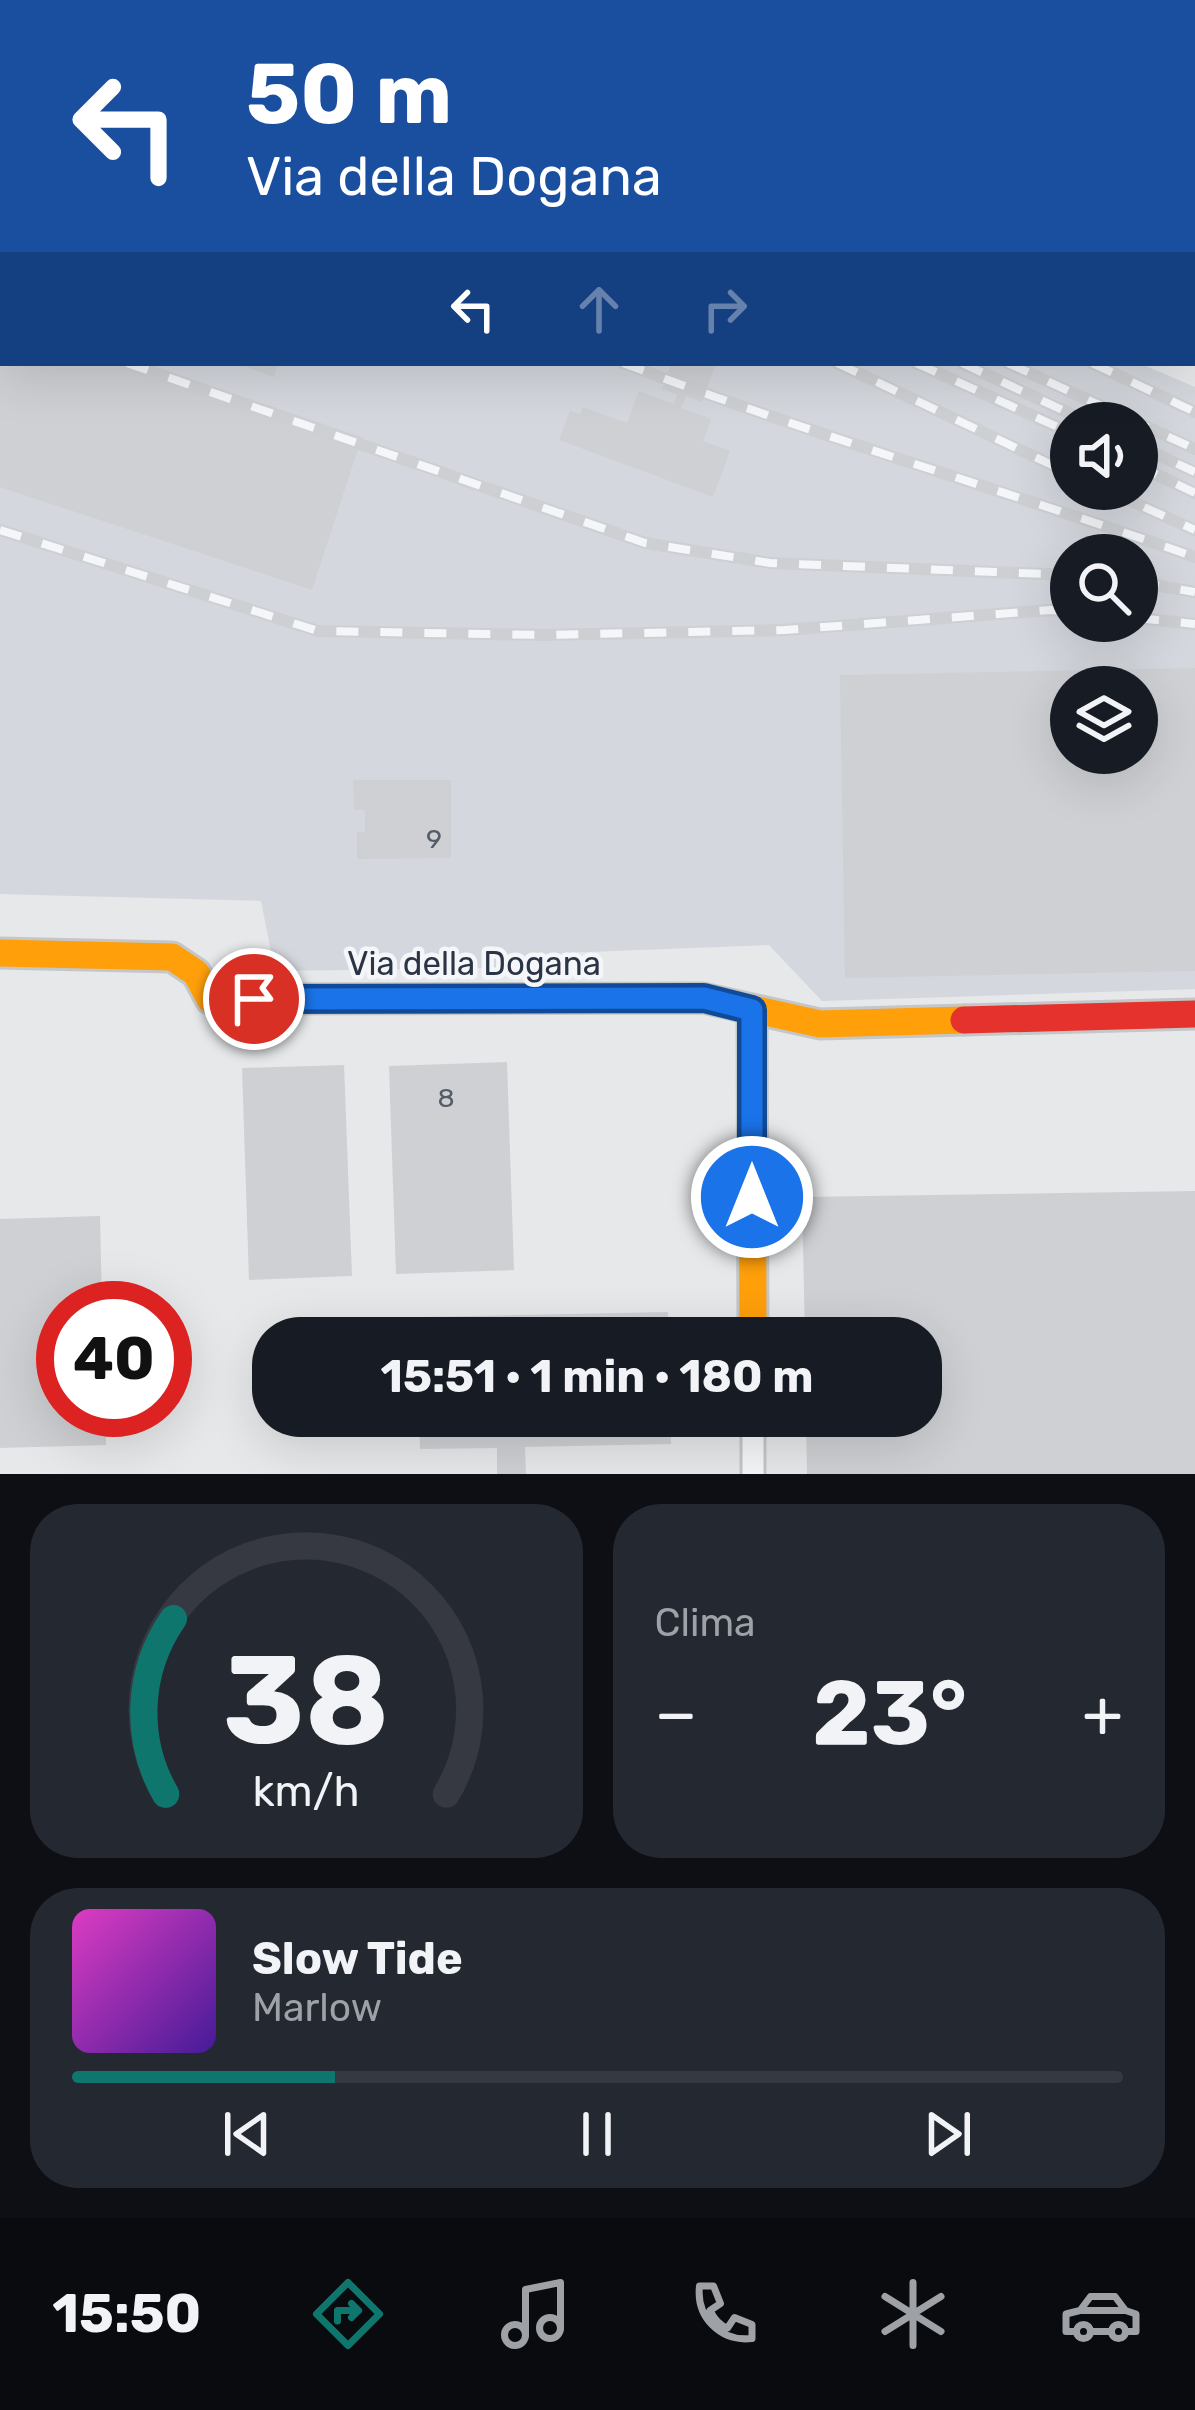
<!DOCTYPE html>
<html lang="it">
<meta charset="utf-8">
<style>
body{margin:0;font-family:Rubik,sans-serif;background:#242831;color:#f1f3f6;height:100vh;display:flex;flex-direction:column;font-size:45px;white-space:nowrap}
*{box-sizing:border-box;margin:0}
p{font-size:39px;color:#9ea1a6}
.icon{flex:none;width:66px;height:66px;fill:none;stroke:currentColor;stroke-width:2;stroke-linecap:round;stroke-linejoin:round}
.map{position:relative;height:1474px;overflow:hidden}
.panel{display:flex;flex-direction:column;gap:30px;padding:30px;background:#0d0f14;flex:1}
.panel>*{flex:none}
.banner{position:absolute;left:0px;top:0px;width:1197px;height:366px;box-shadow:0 12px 48px #0002;background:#1a4fa0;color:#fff;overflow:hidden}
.fabs{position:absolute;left:1050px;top:402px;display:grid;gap:24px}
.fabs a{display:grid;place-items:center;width:108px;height:108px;border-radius:50%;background:#171b24;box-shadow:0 12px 48px #0002;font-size:60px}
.speed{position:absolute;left:36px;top:1281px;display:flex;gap:24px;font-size:60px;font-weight:700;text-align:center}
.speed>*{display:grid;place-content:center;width:156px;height:156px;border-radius:50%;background:#171b24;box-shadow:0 12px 48px #0002;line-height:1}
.speed .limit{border:18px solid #d22;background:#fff;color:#111}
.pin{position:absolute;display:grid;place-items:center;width:102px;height:102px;color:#fff;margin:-51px;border:6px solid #fff;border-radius:50%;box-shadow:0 3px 12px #0007}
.me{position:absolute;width:132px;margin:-66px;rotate:0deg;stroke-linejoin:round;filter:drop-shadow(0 0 9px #0008)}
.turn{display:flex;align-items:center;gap:42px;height:252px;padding:0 48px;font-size:54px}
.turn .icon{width:156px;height:156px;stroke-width:2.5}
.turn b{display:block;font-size:84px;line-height:102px}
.lanes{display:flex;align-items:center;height:114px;padding:0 48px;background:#0003;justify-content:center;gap:60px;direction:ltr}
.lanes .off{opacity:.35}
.big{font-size:90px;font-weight:700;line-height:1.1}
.panel .card{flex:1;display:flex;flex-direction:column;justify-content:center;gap:18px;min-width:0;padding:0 42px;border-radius:48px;background:#242831}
.panel .dial{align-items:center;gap:0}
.dial svg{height:312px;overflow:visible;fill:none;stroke:#363941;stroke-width:7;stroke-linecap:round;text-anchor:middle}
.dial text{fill:#f1f3f6;stroke:none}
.song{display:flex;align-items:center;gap:36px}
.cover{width:144px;height:144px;border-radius:18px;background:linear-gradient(135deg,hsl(310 70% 55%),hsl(260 70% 35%))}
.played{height:12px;border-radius:6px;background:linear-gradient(90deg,#0f766e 25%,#363941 25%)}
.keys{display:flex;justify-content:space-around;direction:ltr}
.heat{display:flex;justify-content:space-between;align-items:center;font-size:66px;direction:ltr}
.panel .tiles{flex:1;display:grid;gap:30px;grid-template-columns:1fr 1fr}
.card:last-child{grid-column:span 2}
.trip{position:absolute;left:252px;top:1317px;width:690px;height:120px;border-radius:48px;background:#171b24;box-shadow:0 12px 48px #0002;font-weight:700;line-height:120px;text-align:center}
.tab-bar{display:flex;height:192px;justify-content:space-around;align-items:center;background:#090b0e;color:#9ea1a6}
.tab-bar .icon{width:84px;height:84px}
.tab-bar .on{color:#0f766e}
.tab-bar b{font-size:54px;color:#f1f3f6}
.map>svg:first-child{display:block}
</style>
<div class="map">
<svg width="1195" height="1474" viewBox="0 0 1195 1474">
<rect width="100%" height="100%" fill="#e6e8ea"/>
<path fill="#d4d7dd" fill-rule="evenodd" d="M0,0L394,3H3V363H1139L1195,387V989L822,1001L769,945L562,953L557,967L275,971L261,901L0,894ZM1071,423H1137V489H1071ZM1071,555H1137V621H1071ZM1071,687H1137V753H1071Z"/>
<path fill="#d6ded6" d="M507,0H1083L507,3Z"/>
<g fill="#ced0d3" fill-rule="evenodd">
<path d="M0,363H142L362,437L312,590L0,487Z"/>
<path d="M236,363H278L274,377Z"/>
<path d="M672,363H716L702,402L686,396L681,408L711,419L703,441L730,451L713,497L559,440L570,411L580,414L583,407L627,423L639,391L674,404L677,394L662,389Z"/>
<path d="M1195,668V971L845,978L840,675ZM1071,687H1137V753H1071Z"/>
<path d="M353,780H451V858L357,859V832H365V810H354Z"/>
<path d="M507,1062L514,1270L396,1274L389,1066Z"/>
<path d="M344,1065L352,1276L249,1280L242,1068Z"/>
<path d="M1195,1191V1474H807L806,1416H921V1338H805L802,1197Z"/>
<path d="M100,1216L102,1308H63V1410H105L106,1445L0,1448V1219Z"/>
<path d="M668,1312L669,1338H417V1317Z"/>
<path d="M419,1416H670L671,1444L525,1447L526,1474H497V1448L420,1449Z"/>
</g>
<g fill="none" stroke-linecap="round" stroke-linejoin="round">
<defs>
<path id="street" d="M753,1416V1474"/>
<g id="slow">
<path d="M0,953L172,957L196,973L210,999L703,998L820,1024L964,1020"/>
<path d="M752,1010L753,1338"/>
</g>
<path id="jam" d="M964,1020L1195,1014"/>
</defs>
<use href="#street" stroke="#c4c6c8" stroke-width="27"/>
<use href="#slow" stroke="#c4c6c8" stroke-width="33"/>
<use href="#jam" stroke="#c4c6c8" stroke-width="33"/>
<use href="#street" stroke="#f5f6f7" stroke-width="21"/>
<use href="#slow" stroke="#ff9f0a" stroke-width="27"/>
<use href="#jam" stroke="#e5322d" stroke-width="27"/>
<defs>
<g id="rail">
<path d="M46,0L52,3"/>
<path d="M134,0L141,3"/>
<path d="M179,0L185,3"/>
<path d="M231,0L238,3"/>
<path d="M328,0L335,3"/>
<path d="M0,108L3,109"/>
<path d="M0,320L3,321"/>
<path d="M127,363L645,543L770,563L1071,575"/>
<path d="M623,363C811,435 1005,490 1195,557"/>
<path d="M837,363L1071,474"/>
<path d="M916,363L1071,433"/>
<path d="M962,363L1090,423"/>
<path d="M1008,363L1195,449"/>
<path d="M1092,363L1195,412"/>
<path d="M1137,445L1195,472"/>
<path d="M1137,465L1195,493"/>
<path d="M1104,489L1195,530"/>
<path d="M0,530L318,631L544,635L784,630L1051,610L1071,612"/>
<path d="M1137,582L1195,592"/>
<path d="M1137,618L1195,624"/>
</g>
</defs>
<use href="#rail" stroke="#cecfd2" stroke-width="12"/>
<use href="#rail" stroke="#f4f6f9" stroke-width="8" stroke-dasharray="22" stroke-linecap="butt"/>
</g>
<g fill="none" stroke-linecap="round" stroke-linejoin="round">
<defs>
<path id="route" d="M254,999L704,998L752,1010V1197"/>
</defs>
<use href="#route" stroke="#114b97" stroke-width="30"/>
<use href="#route" stroke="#1a73e8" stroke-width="21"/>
</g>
<g text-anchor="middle" stroke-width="9" stroke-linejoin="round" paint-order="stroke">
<g font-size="27" fill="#545c69">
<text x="434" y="848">9</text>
<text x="446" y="1107">8</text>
</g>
<g font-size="33" fill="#2b3445" stroke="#f4f6f9">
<text x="474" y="975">Via della Dogana</text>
</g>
</g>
</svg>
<div class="fabs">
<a><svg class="icon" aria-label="sound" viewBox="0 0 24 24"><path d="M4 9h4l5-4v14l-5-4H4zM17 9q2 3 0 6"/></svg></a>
<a><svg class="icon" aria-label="search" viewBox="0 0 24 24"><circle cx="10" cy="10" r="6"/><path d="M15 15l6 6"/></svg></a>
<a><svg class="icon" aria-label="layers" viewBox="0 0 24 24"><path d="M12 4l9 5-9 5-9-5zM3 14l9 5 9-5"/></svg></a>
</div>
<div class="speed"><div class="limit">40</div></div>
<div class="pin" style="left:254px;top:999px;background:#d93025"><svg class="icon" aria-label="arrive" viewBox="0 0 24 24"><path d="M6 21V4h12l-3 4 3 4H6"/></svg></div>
<svg class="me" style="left:752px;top:1197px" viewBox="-20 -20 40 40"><circle r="17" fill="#1a73e8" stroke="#fff" stroke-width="3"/><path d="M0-11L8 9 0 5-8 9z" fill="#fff"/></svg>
<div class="trip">15:51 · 1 min · 180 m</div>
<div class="banner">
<div class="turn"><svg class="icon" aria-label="left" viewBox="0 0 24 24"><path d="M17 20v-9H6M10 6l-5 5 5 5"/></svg><div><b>50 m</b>Via della Dogana</div></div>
<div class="lanes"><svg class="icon" aria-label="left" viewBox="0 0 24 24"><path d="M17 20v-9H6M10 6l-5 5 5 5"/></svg><svg class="icon off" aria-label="ahead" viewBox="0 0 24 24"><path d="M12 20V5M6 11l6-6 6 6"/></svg><svg class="icon off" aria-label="right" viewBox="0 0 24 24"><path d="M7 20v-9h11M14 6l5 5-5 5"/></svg></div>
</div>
</div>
<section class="panel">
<div class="tiles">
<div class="card dial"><svg viewBox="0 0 100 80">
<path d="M14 69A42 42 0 1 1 86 69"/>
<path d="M14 69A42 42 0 0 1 16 24" stroke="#0f766e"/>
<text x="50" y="56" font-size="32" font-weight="700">38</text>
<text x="50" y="72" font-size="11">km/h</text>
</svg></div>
<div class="card"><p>Clima</p>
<div class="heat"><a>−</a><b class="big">23°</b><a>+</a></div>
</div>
<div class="card">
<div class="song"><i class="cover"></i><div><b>Slow Tide</b><p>Marlow</p></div></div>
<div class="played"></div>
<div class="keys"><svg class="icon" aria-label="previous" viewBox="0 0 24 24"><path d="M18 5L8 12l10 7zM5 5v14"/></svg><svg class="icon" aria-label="pause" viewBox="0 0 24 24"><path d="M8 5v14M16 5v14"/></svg><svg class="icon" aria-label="next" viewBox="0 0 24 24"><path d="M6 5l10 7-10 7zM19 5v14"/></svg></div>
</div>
</div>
</section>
<nav class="tab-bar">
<b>15:50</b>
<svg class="icon on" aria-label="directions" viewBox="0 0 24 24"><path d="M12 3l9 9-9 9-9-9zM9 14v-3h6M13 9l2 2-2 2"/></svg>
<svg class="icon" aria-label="music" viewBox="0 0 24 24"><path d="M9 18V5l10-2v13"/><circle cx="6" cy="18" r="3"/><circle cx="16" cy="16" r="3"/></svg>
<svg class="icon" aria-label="phone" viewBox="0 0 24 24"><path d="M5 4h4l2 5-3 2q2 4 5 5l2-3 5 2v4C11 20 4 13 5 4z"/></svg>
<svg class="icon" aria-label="climate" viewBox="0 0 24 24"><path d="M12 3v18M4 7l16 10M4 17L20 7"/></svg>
<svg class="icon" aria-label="car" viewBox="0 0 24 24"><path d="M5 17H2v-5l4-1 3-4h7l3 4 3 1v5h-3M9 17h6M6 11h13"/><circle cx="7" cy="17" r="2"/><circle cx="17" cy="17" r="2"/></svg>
</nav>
